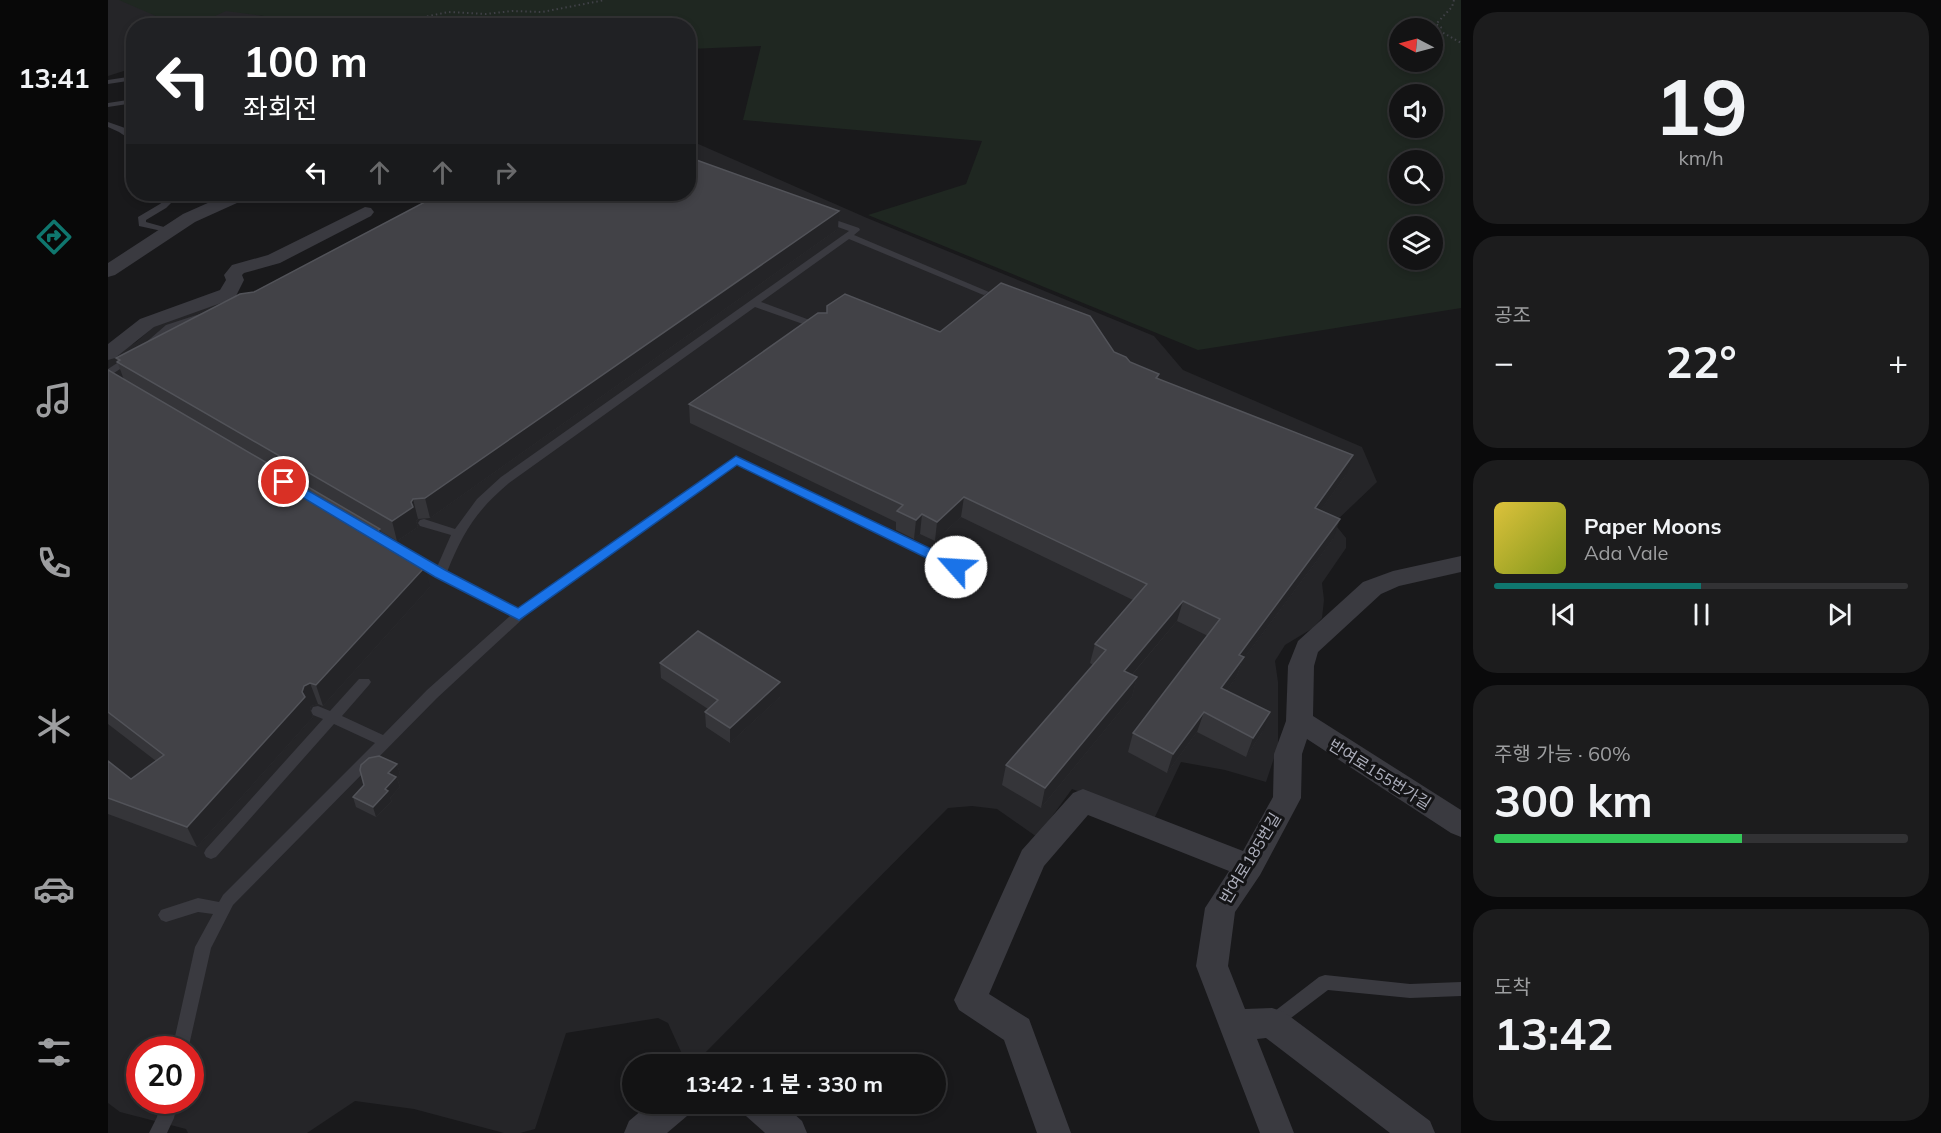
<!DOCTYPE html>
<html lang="ko">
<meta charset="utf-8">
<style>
body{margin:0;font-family:Mulish,"Noto Sans KR",sans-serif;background:#1c1c1d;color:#f1f3f6;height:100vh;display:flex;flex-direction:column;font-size:22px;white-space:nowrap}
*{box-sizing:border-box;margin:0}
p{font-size:20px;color:#9d9ea0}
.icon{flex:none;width:33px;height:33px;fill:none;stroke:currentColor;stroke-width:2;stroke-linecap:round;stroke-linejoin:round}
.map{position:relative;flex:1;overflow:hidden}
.panel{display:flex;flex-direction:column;gap:12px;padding:12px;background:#0a0a0b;width:480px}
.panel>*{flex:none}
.banner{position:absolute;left:18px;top:18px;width:570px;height:183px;border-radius:24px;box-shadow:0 3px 9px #0003,0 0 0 2px #323234;background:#202124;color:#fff;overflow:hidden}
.needle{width:39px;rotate:276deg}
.buttons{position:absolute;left:1281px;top:18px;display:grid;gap:12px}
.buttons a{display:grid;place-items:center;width:54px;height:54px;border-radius:50%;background:#131314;box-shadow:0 3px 9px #0003,0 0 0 2px #323234;font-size:30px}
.speed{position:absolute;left:18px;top:1036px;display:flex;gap:12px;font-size:30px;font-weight:700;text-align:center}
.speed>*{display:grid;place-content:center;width:78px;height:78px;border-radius:50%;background:#131314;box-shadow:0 3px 9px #0003,0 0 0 2px #323234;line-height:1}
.speed .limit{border:9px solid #d22;background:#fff;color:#111}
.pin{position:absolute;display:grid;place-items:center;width:51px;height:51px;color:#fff;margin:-26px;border:3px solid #fff;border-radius:50%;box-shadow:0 2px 6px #0007}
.me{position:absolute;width:66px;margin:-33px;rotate:296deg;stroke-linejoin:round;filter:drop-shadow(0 0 4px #0008)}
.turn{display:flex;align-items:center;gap:21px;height:126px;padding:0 18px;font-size:27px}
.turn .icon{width:78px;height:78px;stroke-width:2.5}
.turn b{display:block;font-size:42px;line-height:51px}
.lanes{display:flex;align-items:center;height:57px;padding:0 18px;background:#0003;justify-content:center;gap:30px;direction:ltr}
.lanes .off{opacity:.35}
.big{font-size:45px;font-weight:700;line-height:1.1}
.panel .widget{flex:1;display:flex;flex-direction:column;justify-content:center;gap:9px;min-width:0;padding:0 21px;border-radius:24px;background:#1c1c1d}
.panel .dial{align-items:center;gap:0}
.dial b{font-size:78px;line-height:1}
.song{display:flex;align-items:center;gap:18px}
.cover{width:72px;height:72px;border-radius:9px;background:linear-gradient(135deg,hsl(50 70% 55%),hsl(70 70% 35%))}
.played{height:6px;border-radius:3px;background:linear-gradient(90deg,#0f766e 50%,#323234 50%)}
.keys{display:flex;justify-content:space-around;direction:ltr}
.heat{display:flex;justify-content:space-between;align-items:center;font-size:33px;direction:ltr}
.charge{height:9px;border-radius:4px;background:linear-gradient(90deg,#34c759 60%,#323234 0)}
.trip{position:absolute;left:514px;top:1054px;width:324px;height:60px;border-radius:30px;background:#131314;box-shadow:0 3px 9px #0003,0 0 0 2px #323234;font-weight:700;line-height:60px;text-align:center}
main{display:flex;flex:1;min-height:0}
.tab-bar{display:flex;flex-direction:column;width:108px;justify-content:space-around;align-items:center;background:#080808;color:#9d9ea0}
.tab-bar .icon{width:42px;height:42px}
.tab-bar .active{color:#0f766e}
.tab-bar b{font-size:27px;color:#f1f3f6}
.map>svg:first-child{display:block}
</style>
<main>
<nav class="tab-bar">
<b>13:41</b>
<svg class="icon active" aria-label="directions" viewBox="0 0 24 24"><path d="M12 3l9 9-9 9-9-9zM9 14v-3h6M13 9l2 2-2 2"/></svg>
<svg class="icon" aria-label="music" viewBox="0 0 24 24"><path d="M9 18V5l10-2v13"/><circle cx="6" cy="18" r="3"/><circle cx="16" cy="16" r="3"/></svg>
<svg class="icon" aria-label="phone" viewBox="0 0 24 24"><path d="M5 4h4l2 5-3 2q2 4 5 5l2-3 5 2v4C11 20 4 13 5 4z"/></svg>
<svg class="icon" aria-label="climate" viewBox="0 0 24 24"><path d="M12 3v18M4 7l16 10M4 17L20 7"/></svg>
<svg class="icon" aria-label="car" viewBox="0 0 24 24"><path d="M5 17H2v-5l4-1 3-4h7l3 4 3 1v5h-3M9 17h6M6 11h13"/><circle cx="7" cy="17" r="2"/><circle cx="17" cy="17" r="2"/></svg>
<svg class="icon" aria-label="filters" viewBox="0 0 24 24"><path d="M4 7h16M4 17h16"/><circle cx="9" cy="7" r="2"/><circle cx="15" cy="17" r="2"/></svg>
</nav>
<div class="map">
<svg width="1353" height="1133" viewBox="0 0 1353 1133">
<rect width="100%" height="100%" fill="#19191b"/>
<g fill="#252528" fill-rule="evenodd">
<path d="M0,0H154V15L133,21L130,25L26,26L25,68L0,76Z"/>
<path d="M581,142L588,143L759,218L1046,336L1075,370L1254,447L1269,482L1226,523L1238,538V548L1214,583L1216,600L1214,618L1205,628L1177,645L1167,661L1170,682V746L1158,782L1117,770L1073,762L1046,819L964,789L929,837L889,809L864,806L840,808L585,1065H579L560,1023L550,1018L458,1033L427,1129L412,1133H396L306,1109L247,1101L199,1133H80L78,1129L12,1112L0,1103V359L28,342L50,323L129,296L580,194ZM32,1050H82V1101H32Z"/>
</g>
<path fill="#1f2721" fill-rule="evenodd" d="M11,0H1353V308L1090,350L760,215L858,184L874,141L635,120L653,46L581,49L580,26H230L118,11L87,25L71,26ZM1292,28H1324V62H1292ZM1292,94H1324V128H1292ZM1292,160H1324V194H1292ZM1292,226H1324V260H1292Z"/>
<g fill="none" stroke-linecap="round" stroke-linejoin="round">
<g stroke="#404147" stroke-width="2" stroke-dasharray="1.5 3" stroke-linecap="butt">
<path d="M1346,0L1344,7L1328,24L1334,28L1332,31L1353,43"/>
<path d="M275,26L340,12L378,14L404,11L434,12L497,0"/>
</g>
<g fill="#3a3a40" fill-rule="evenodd">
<path d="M26,76V80L0,84V80Z"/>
<path d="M26,99V103L0,107V103Z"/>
<path d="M0,122L17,128L26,136V142L11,132L0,127Z"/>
<path d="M64,194H72L58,208L38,220V222L63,229V233L31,226L30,217L52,204Z"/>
<path d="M716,216L751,228L752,230L746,235L881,292L876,295L873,294L741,239L653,302L715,325V329H709L647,307L401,483C368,511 355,532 339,572L410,609L628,457L872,573L874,576L872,579H864L629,465L421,613L329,698L125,905L103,948L80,1050H64L87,947L105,914L90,912L58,922L53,920L50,915L53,910L90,898L111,902L115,895L267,743L226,724L108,857L103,859L98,857L96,853L98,849L215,719L205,715L203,711L205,707L210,706L222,711L251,679H261L263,682L261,685L234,716L275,735L319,690L402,616L328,577L259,536L257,533L259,530H267L329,567L343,535L312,526L310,523L312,520L316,519L347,529L369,499L393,477L741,231L713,221V217Z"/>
<path d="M101,311L106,314L104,316L64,329L43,347H37L35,345L58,325Z"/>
<path d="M23,354L27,355V359L0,377V369Z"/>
<path d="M1217,975L1302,984L1353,982V996L1302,998L1220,990L1171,1027L1165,1030L1159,1027L1157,1022L1159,1017L1211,977Z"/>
<path d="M52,1101H70L66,1118L59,1133H41L49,1117Z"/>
</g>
<g fill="#3a3a40" fill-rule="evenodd">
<path d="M120,194H142L140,198L87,222L7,275L0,277V263L75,214Z"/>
<path d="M257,207L263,208L266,212L263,216L172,263L136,273L134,275L136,280L127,298L46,327L7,358L0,360V344L32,319L112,290L118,280L116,275L124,265L160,255Z"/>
<path d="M1353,556V572L1291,586L1273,594L1210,652L1206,666L1205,716L1353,810V837L1343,833L1199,739L1194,754L1193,798L1152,875L1127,912L1120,966L1137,1009L1164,1008L1176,1012L1322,1121L1327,1133H1282L1158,1038L1149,1039L1186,1133H1152L1088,966L1097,908L1121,871L980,815L936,866L881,994L921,1019L963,1133H929L896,1040L851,1010L846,1000L914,850L965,793L975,789L1135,851L1165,797L1166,754L1178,721L1180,666L1190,641L1255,582L1285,571Z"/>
<path d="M541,1104H584L579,1116L559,1133H516L521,1121Z"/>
<path d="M633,1104H675L694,1121L699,1133H657L638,1116Z"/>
</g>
</g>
<g fill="#353539">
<path d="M730,229L322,518L310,519L308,521L310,527L289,541L272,531L275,542L322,587L215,706L210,704L203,706L202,709L205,717L89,847L0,814V761L23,779L48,761L0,724V370L16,380L8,358Z"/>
<path d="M832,332L1006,352L1022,362L1051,374L1050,378L1238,475L1212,511L1225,539L1134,661L1129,676L1119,690L1155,731L1138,757L1089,732L1059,773L1020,752L1025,733L1100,636L1069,621L1024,675L1029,677L1024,697L933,808L894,785L898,765L985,665L982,663L987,644L1025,600L853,517L827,541L812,534L806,539L788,530V522L582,423L581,404Z"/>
<path d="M552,663L672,697L622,743L598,727L597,712L600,709L553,678Z"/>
<path d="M289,764L292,774L289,778L292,787L282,798L284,801L268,817L248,807L245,797Z"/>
</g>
<g fill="#242427">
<path d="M731,211L730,229L322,518L317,498Z"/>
<path d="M1245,455L1238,475L1200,528L1207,508Z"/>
<path d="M856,497L853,517L827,541L829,522Z"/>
<path d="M305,499L310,519L308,521L310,527L289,541L284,521Z"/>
<path d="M814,514L812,534L806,539L808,520Z"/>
<path d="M1232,519L1225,539L1134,661L1129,676L1107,707L1113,688L1131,655Z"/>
<path d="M272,529L277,549L264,535Z"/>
<path d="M317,567L322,587L215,706L208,685Z"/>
<path d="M1075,601L1069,621L1011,690L1016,671Z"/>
<path d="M1029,677L1024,697L933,808L937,788Z"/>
<path d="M672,682V697L622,743V728Z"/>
<path d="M202,683L210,704L203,706L202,709L205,717L89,847L79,827L194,692L196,686Z"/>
<path d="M1096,712L1089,732L1059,773L1065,754Z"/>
<path d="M1162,712L1155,731L1138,757L1145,738Z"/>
<path d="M289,764L292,774L289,778L292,787L282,798L284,801L268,817L265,807L277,789L280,773Z"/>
</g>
<g fill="#424247" stroke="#525359" stroke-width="1.5">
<path d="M580,157L731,211L317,498L305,499L303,502L305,507L284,521L9,362L12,360L8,358L132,294L146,292L332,194H580Z"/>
<path d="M893,283L982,316L1006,352L1018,357L1022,362L1051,374L1048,378L1245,455L1207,508L1232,519L1131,655L1136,657L1113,688L1162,712L1145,738L1096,712L1065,754L1025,733L1112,619L1075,601L1016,671L1029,677L937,788L898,765L998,650L987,644L1039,584L856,497L829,522L814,514L808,520L789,511L795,505L581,404L710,313H719V306L737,294L832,332Z"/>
<path d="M0,370L272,529L264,535L317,567L208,685L202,683L196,686L194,692L197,697L79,827L0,798V761L23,779L56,755L0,712Z"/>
<path d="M590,631L672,682L622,728L597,712L610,700L552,663Z"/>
<path d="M271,756L289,764L280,773L288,777L277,789L280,791L265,807L245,797L256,785L252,770L253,765L261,758Z"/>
</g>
<path fill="#1a73e8" stroke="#114b97" stroke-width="1.5" d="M628,456L853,563L855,567L848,571L843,570L629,465L411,620L327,577L169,482L171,479H180L337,570L410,608Z"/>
<g text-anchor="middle" stroke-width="6" stroke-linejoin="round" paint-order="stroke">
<g font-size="16" fill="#acaebb" stroke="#141416">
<text transform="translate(1272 774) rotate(32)" y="6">반여로155번가길</text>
<text transform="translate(1142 858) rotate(-59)" y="6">반여로185번길</text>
</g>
</g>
</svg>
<div class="buttons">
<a><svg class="needle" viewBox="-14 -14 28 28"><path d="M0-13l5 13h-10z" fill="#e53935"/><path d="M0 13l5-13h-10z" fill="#9d9ea0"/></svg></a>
<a><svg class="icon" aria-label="sound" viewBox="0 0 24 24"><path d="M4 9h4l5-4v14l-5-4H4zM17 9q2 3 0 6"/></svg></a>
<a><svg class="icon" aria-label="search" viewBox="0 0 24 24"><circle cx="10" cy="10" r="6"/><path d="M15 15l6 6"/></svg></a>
<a><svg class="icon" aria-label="layers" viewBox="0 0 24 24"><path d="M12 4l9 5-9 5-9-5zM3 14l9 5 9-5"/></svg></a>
</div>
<div class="speed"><div class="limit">20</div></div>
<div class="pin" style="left:176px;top:482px;background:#d93025"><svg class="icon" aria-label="arrive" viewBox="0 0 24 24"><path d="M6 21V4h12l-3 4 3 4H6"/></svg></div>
<svg class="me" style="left:848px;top:567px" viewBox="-20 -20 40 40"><circle r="19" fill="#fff"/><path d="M0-13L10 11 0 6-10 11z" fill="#1a73e8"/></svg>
<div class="trip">13:42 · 1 분 · 330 m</div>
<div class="banner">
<div class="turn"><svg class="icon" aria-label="left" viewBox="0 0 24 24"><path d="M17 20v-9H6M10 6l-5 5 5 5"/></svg><div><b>100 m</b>좌회전</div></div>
<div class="lanes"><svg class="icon" aria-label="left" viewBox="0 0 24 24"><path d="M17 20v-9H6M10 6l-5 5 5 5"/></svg><svg class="icon off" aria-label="ahead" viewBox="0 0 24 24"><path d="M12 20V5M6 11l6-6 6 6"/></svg><svg class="icon off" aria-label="ahead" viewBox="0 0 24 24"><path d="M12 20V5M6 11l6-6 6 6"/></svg><svg class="icon off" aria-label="right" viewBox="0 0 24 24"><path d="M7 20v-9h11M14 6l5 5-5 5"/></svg></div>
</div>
</div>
<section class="panel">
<div class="widget dial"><b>19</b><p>km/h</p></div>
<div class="widget"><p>공조</p>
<div class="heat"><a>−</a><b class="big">22°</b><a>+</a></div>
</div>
<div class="widget">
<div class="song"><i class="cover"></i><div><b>Paper Moons</b><p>Ada Vale</p></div></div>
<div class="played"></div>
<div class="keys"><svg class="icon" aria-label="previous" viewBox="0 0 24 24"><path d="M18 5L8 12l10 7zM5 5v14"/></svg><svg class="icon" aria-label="pause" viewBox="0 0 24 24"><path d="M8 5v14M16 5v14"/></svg><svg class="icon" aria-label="next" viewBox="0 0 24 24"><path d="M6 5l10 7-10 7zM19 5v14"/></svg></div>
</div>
<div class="widget"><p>주행 가능 · 60%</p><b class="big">300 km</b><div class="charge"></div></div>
<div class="widget"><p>도착</p><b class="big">13:42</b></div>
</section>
</main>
